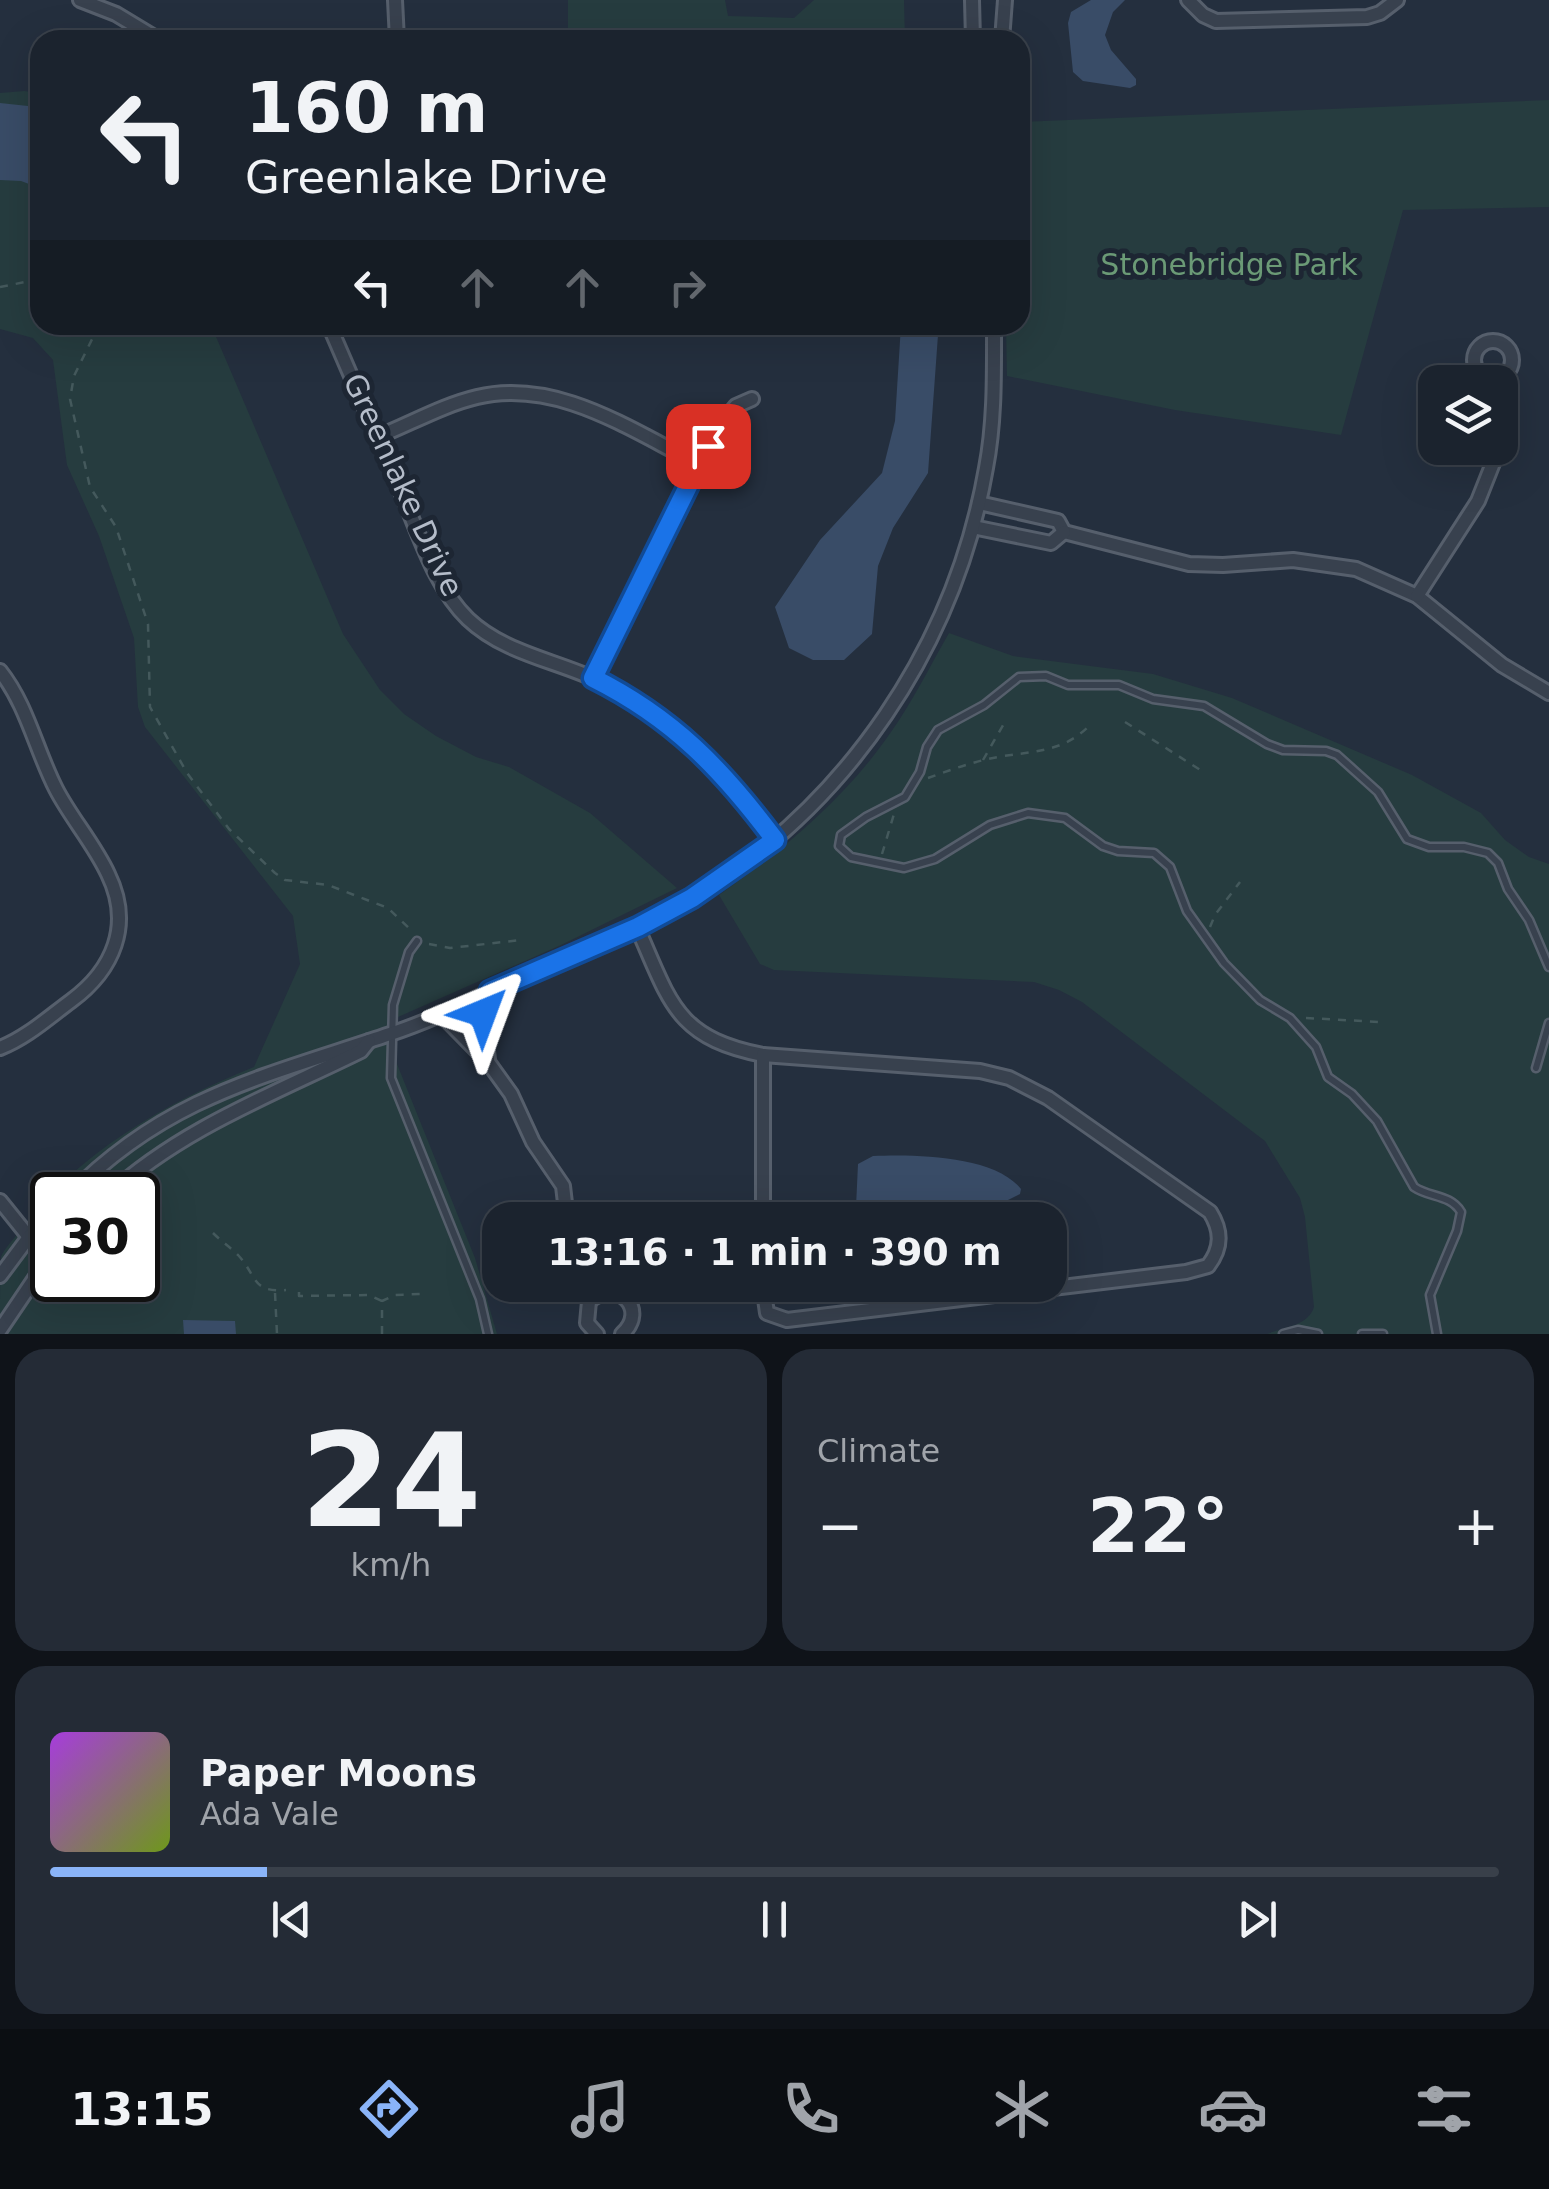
<!DOCTYPE html>
<meta charset="utf-8">
<style>
body{margin:0;font-family:"DejaVu Sans",sans-serif;background:#242b36;color:#f1f3f6;height:100vh;display:flex;flex-direction:column;font-size:38px;white-space:nowrap}
*{box-sizing:border-box;margin:0}
p{font-size:32px;color:#a0a4aa}
.icon{flex:none;width:55px;height:55px;fill:none;stroke:currentColor;stroke-width:2;stroke-linecap:round;stroke-linejoin:round}
.map{position:relative;height:1334px;overflow:hidden}
.drawer{display:flex;flex-direction:column;gap:15px;padding:15px;background:#0f1319;flex:1}
.drawer>*{flex:none}
.hud{position:absolute;left:30px;top:30px;width:1000px;height:305px;border-radius:30px;box-shadow:0 10px 40px #0002,0 0 0 2px #39404a;background:#1b232e;color:#f1f3f6;overflow:hidden}
.tools{position:absolute;left:1418px;top:365px;display:grid;gap:20px}
.tools a{display:grid;place-items:center;width:100px;height:100px;border-radius:20px;background:#1b232e;box-shadow:0 10px 40px #0002,0 0 0 2px #39404a;font-size:50px}
.speed{position:absolute;left:30px;top:1172px;display:flex;gap:20px;font-size:50px;font-weight:700;text-align:center}
.speed>*{display:grid;place-content:center;width:130px;height:130px;border-radius:50%;background:#1b232e;box-shadow:0 10px 40px #0002,0 0 0 2px #39404a;line-height:1}
.speed .limit{border:5px solid #111;border-radius:15px;background:#fff;color:#111}
.pin{position:absolute;display:grid;place-items:center;width:85px;height:85px;color:#fff;margin:-42px;border-radius:20px;box-shadow:0 5px 15px #0006}
.me{position:absolute;width:110px;margin:-55px;rotate:44deg;stroke-linejoin:round;filter:drop-shadow(0 0 8px #0008)}
.turn{display:flex;align-items:center;gap:35px;height:210px;padding:0 50px;font-size:45px}
.turn .icon{width:130px;height:130px;stroke-width:2.5}
.turn b{display:block;font-size:70px;line-height:85px}
.lanes{display:flex;align-items:center;height:95px;padding:0 50px;background:#0003;justify-content:center;gap:50px;direction:ltr}
.lanes .off{opacity:.35}
.big{font-size:75px;font-weight:700;line-height:1.1}
.drawer .widget{flex:1;display:flex;flex-direction:column;justify-content:center;gap:15px;min-width:0;padding:0 35px;border-radius:30px;background:#242b36}
.drawer .dial{align-items:center;gap:0}
.dial b{font-size:130px;line-height:1}
.song{display:flex;align-items:center;gap:30px}
.cover{width:120px;height:120px;border-radius:15px;background:linear-gradient(135deg,hsl(280 70% 55%),hsl(80 70% 35%))}
.played{height:10px;border-radius:5px;background:linear-gradient(90deg,#8ab4f8 15%,#39404a 15%)}
.keys{display:flex;justify-content:space-around;direction:ltr}
.heat{display:flex;justify-content:space-between;align-items:center;font-size:55px;direction:ltr}
.drawer .tiles{flex:1;display:grid;gap:15px;grid-template-columns:1fr 1fr}
.widget:last-child{grid-column:span 2}
.trip{position:absolute;left:482px;top:1202px;width:585px;height:100px;border-radius:30px;background:#1b232e;box-shadow:0 10px 40px #0002,0 0 0 2px #39404a;font-weight:700;line-height:100px;text-align:center}
.dock{display:flex;height:160px;justify-content:space-around;align-items:center;background:#0b0e12;color:#a0a4aa}
.dock .icon{width:70px;height:70px}
.dock .current{color:#8ab4f8}
.dock b{font-size:45px;color:#f1f3f6}
.map>svg:first-child{display:block}
</style>
<div class="map">
<svg width="1549" height="1334" viewBox="0 0 1549 1334">
<rect width="100%" height="100%" fill="#242f3e"/>
<g fill="#263c3f" fill-rule="evenodd">
<path d="M568,0H725L728,16L794,18L814,0H904L905,40H568Z"/>
<path d="M24,91L40,93V325H211L343,634L380,690L404,714L436,736L476,757L509,767L590,813L677,888L561,945L398,1017L395,1059L475,1258L497,1334H0C0,1315 0,1273 1,1257C4,1249 13,1240 19,1232C75,1154 167,1102 254,1067L300,964L293,916L145,727L138,707L134,638L99,536L67,465L53,360L33,338L0,329V93ZM52,1195H138V1280H52Z"/>
<path d="M1549,100V207L1403,210L1341,435L1175,410L1007,376L1006,325H1020V122Z"/>
<path d="M949,633L1013,656L1153,674L1232,698L1412,775L1481,813L1505,840L1529,857L1549,864V1334H1267C1284,1327 1308,1326 1314,1307L1305,1217L1300,1198L1265,1141L1082,1002L1059,990L1034,982L774,970L760,964L719,895C784,849 845,799 891,732C913,701 930,666 949,633Z"/>
</g>
<g fill="#394c67">
<path d="M1091,0H1125L1113,12L1105,35L1111,50L1136,79V85L1130,88L1083,81L1073,72L1068,23L1071,12Z"/>
<path d="M0,103L28,106L40,124V188L21,181L0,180Z"/>
<path d="M901,325H933L938,335L928,473L893,528L878,566L872,634L844,660H813L789,648L775,607L820,540L882,473L895,421Z"/>
<path d="M873,1156C912,1154 995,1155 1021,1189L1020,1194L1008,1200L931,1205L886,1220H859L856,1207L858,1164Z"/>
<path d="M183,1320L235,1321L236,1334H184Z"/>
</g>
<g fill="none" stroke-linecap="round" stroke-linejoin="round">
<defs>
<g id="lane">
<path d="M417,941L409,952L393,1005L391,1078L480,1299L488,1334"/>
<path d="M1536,1068L1549,1023"/>
<path d="M1283,1334L1298,1330L1318,1334"/>
<path d="M1362,1334H1383"/>
<path d="M1437,1334L1430,1295L1457,1231L1461,1212C1450,1194 1430,1198 1414,1187L1377,1121L1352,1094L1328,1077L1316,1047L1290,1018L1260,1000L1224,963L1187,911L1170,867L1154,853L1118,851L1103,846L1065,818L1028,813L990,825L935,859L904,868L851,857L839,846L841,835L866,817L905,797L920,772L927,747L938,730L984,705L1019,677L1046,676L1068,685H1119L1153,699L1204,706L1267,744L1283,750L1326,751L1337,755L1378,792L1407,839L1429,847H1464L1488,853L1498,863L1508,889L1529,920L1549,967"/>
</g>
<g id="street">
<path d="M80,0L116,14L159,40"/>
<path d="M395,0L397,40"/>
<path d="M972,0L973,40"/>
<path d="M1188,0L1203,15L1216,21L1367,17L1380,13L1397,0"/>
<path d="M1002,40L1005,0"/>
<path d="M329,325C354,383 379,441 404,499C421,539 436,588 468,619C504,653 554,660 597,680C673,716 726,774 775,840"/>
<circle cx="1493" cy="360" r="19"/>
<path d="M1499,379L1504,409L1500,444"/>
<path d="M377,437C410,424 443,405 477,397C557,378 630,430 699,464"/>
<path d="M979,503L1058,521L1064,532L1189,564L1223,565L1293,560L1356,569L1417,596L1502,665L1549,693"/>
<path d="M973,527L1051,543L1064,532"/>
<path d="M1417,596L1478,501L1499,448"/>
<path d="M0,671C27,705 36,750 56,789C71,818 94,844 108,874C133,925 113,970 71,1001C48,1018 26,1038 0,1048"/>
<path d="M593,678L718,428L736,406L752,399"/>
<path d="M637,927C670,1001 675,1038 763,1055"/>
<path d="M440,1013L488,1062L511,1094L533,1142L563,1186L567,1220"/>
<path d="M488,1060L483,1013L490,991"/>
<path d="M70,1195C165,1097 266,1076 390,1034C437,1019 483,994 528,974C584,950 641,929 693,898C848,805 955,645 986,468C995,421 994,373 994,325"/>
<path d="M109,1195C180,1129 276,1093 361,1051L369,1041"/>
<path d="M0,1201L29,1237"/>
<path d="M0,1276L29,1237L52,1213"/>
<path d="M578,1285L589,1301L587,1323L597,1334"/>
<path d="M763,1285L767,1313L787,1320L1186,1272L1208,1266C1222,1248 1222,1231 1210,1212L1048,1098L1009,1078L980,1071L763,1055V1220"/>
<path d="M589,1301C618,1277 649,1310 622,1334"/>
<path d="M0,1330L52,1253"/>
</g>
</defs>
<use href="#lane" stroke="#565f6c" stroke-width="11"/>
<use href="#street" stroke="#565f6c" stroke-width="18"/>
<g stroke="#44595c" stroke-width="2.5" stroke-dasharray="8 8" stroke-linecap="butt">
<path d="M0,287L40,279"/>
<path d="M99,325L74,376L70,399L90,487L116,527L148,624L150,707L187,773L229,829L275,873L285,880L328,885L388,908L412,931"/>
<path d="M1125,722L1205,773"/>
<path d="M983,760L1006,720"/>
<path d="M928,778C950,770 975,761 998,757C1032,751 1060,753 1087,728"/>
<path d="M882,854L894,814"/>
<path d="M1210,927L1215,915L1240,882"/>
<path d="M429,944L450,948L521,940"/>
<path d="M1306,1018L1380,1022"/>
<path d="M213,1233C221,1241 230,1247 238,1255C257,1275 251,1293 286,1290"/>
<path d="M299,1292V1296L369,1295L382,1301"/>
<path d="M275,1293L277,1334"/>
<path d="M382,1334V1301L395,1295L421,1294"/>
</g>
<use href="#lane" stroke="#38414e" stroke-width="6"/>
<use href="#street" stroke="#38414e" stroke-width="12"/>
</g>
<g fill="none" stroke-linecap="round" stroke-linejoin="round">
<defs>
<path id="route" d="M483,1013L490,991L638,927L692,898L775,840C722,769 673,718 593,678L708,446"/>
</defs>
<use href="#route" stroke="#114b97" stroke-width="25"/>
<use href="#route" stroke="#1a73e8" stroke-width="18"/>
</g>
<g text-anchor="middle" stroke-width="10" stroke-linejoin="round" paint-order="stroke">
<g font-size="30" fill="#6b9a76" stroke="#1d2633">
<text x="1229" y="275">Stonebridge Park</text>
</g>
<g font-size="30" fill="#b4bcc9" stroke="#1d2633">
<text transform="translate(403 485) rotate(65)" y="10">Greenlake Drive</text>
</g>
</g>
</svg>
<div class="tools">
<a><svg class="icon" aria-label="layers" viewBox="0 0 24 24"><path d="M12 4l9 5-9 5-9-5zM3 14l9 5 9-5"/></svg></a>
</div>
<div class="speed"><div class="limit">30</div></div>
<div class="pin" style="left:708px;top:446px;background:#d93025"><svg class="icon" aria-label="arrive" viewBox="0 0 24 24"><path d="M6 21V4h12l-3 4 3 4H6"/></svg></div>
<svg class="me" style="left:483px;top:1013px" viewBox="-20 -20 40 40"><path d="M0-17L14 15 0 8-14 15z" fill="#1a73e8" stroke="#fff" stroke-width="4"/></svg>
<div class="trip">13:16 · 1 min · 390 m</div>
<div class="hud">
<div class="turn"><svg class="icon" aria-label="left" viewBox="0 0 24 24"><path d="M17 20v-9H6M10 6l-5 5 5 5"/></svg><div><b>160 m</b>Greenlake Drive</div></div>
<div class="lanes"><svg class="icon" aria-label="left" viewBox="0 0 24 24"><path d="M17 20v-9H6M10 6l-5 5 5 5"/></svg><svg class="icon off" aria-label="ahead" viewBox="0 0 24 24"><path d="M12 20V5M6 11l6-6 6 6"/></svg><svg class="icon off" aria-label="ahead" viewBox="0 0 24 24"><path d="M12 20V5M6 11l6-6 6 6"/></svg><svg class="icon off" aria-label="right" viewBox="0 0 24 24"><path d="M7 20v-9h11M14 6l5 5-5 5"/></svg></div>
</div>
</div>
<section class="drawer">
<div class="tiles">
<div class="widget dial"><b>24</b><p>km/h</p></div>
<div class="widget"><p>Climate</p>
<div class="heat"><a>−</a><b class="big">22°</b><a>+</a></div>
</div>
<div class="widget">
<div class="song"><i class="cover"></i><div><b>Paper Moons</b><p>Ada Vale</p></div></div>
<div class="played"></div>
<div class="keys"><svg class="icon" aria-label="previous" viewBox="0 0 24 24"><path d="M18 5L8 12l10 7zM5 5v14"/></svg><svg class="icon" aria-label="pause" viewBox="0 0 24 24"><path d="M8 5v14M16 5v14"/></svg><svg class="icon" aria-label="next" viewBox="0 0 24 24"><path d="M6 5l10 7-10 7zM19 5v14"/></svg></div>
</div>
</div>
</section>
<nav class="dock">
<b>13:15</b>
<svg class="icon current" aria-label="directions" viewBox="0 0 24 24"><path d="M12 3l9 9-9 9-9-9zM9 14v-3h6M13 9l2 2-2 2"/></svg>
<svg class="icon" aria-label="music" viewBox="0 0 24 24"><path d="M9 18V5l10-2v13"/><circle cx="6" cy="18" r="3"/><circle cx="16" cy="16" r="3"/></svg>
<svg class="icon" aria-label="phone" viewBox="0 0 24 24"><path d="M5 4h4l2 5-3 2q2 4 5 5l2-3 5 2v4C11 20 4 13 5 4z"/></svg>
<svg class="icon" aria-label="climate" viewBox="0 0 24 24"><path d="M12 3v18M4 7l16 10M4 17L20 7"/></svg>
<svg class="icon" aria-label="car" viewBox="0 0 24 24"><path d="M5 17H2v-5l4-1 3-4h7l3 4 3 1v5h-3M9 17h6M6 11h13"/><circle cx="7" cy="17" r="2"/><circle cx="17" cy="17" r="2"/></svg>
<svg class="icon" aria-label="filters" viewBox="0 0 24 24"><path d="M4 7h16M4 17h16"/><circle cx="9" cy="7" r="2"/><circle cx="15" cy="17" r="2"/></svg>
</nav>
